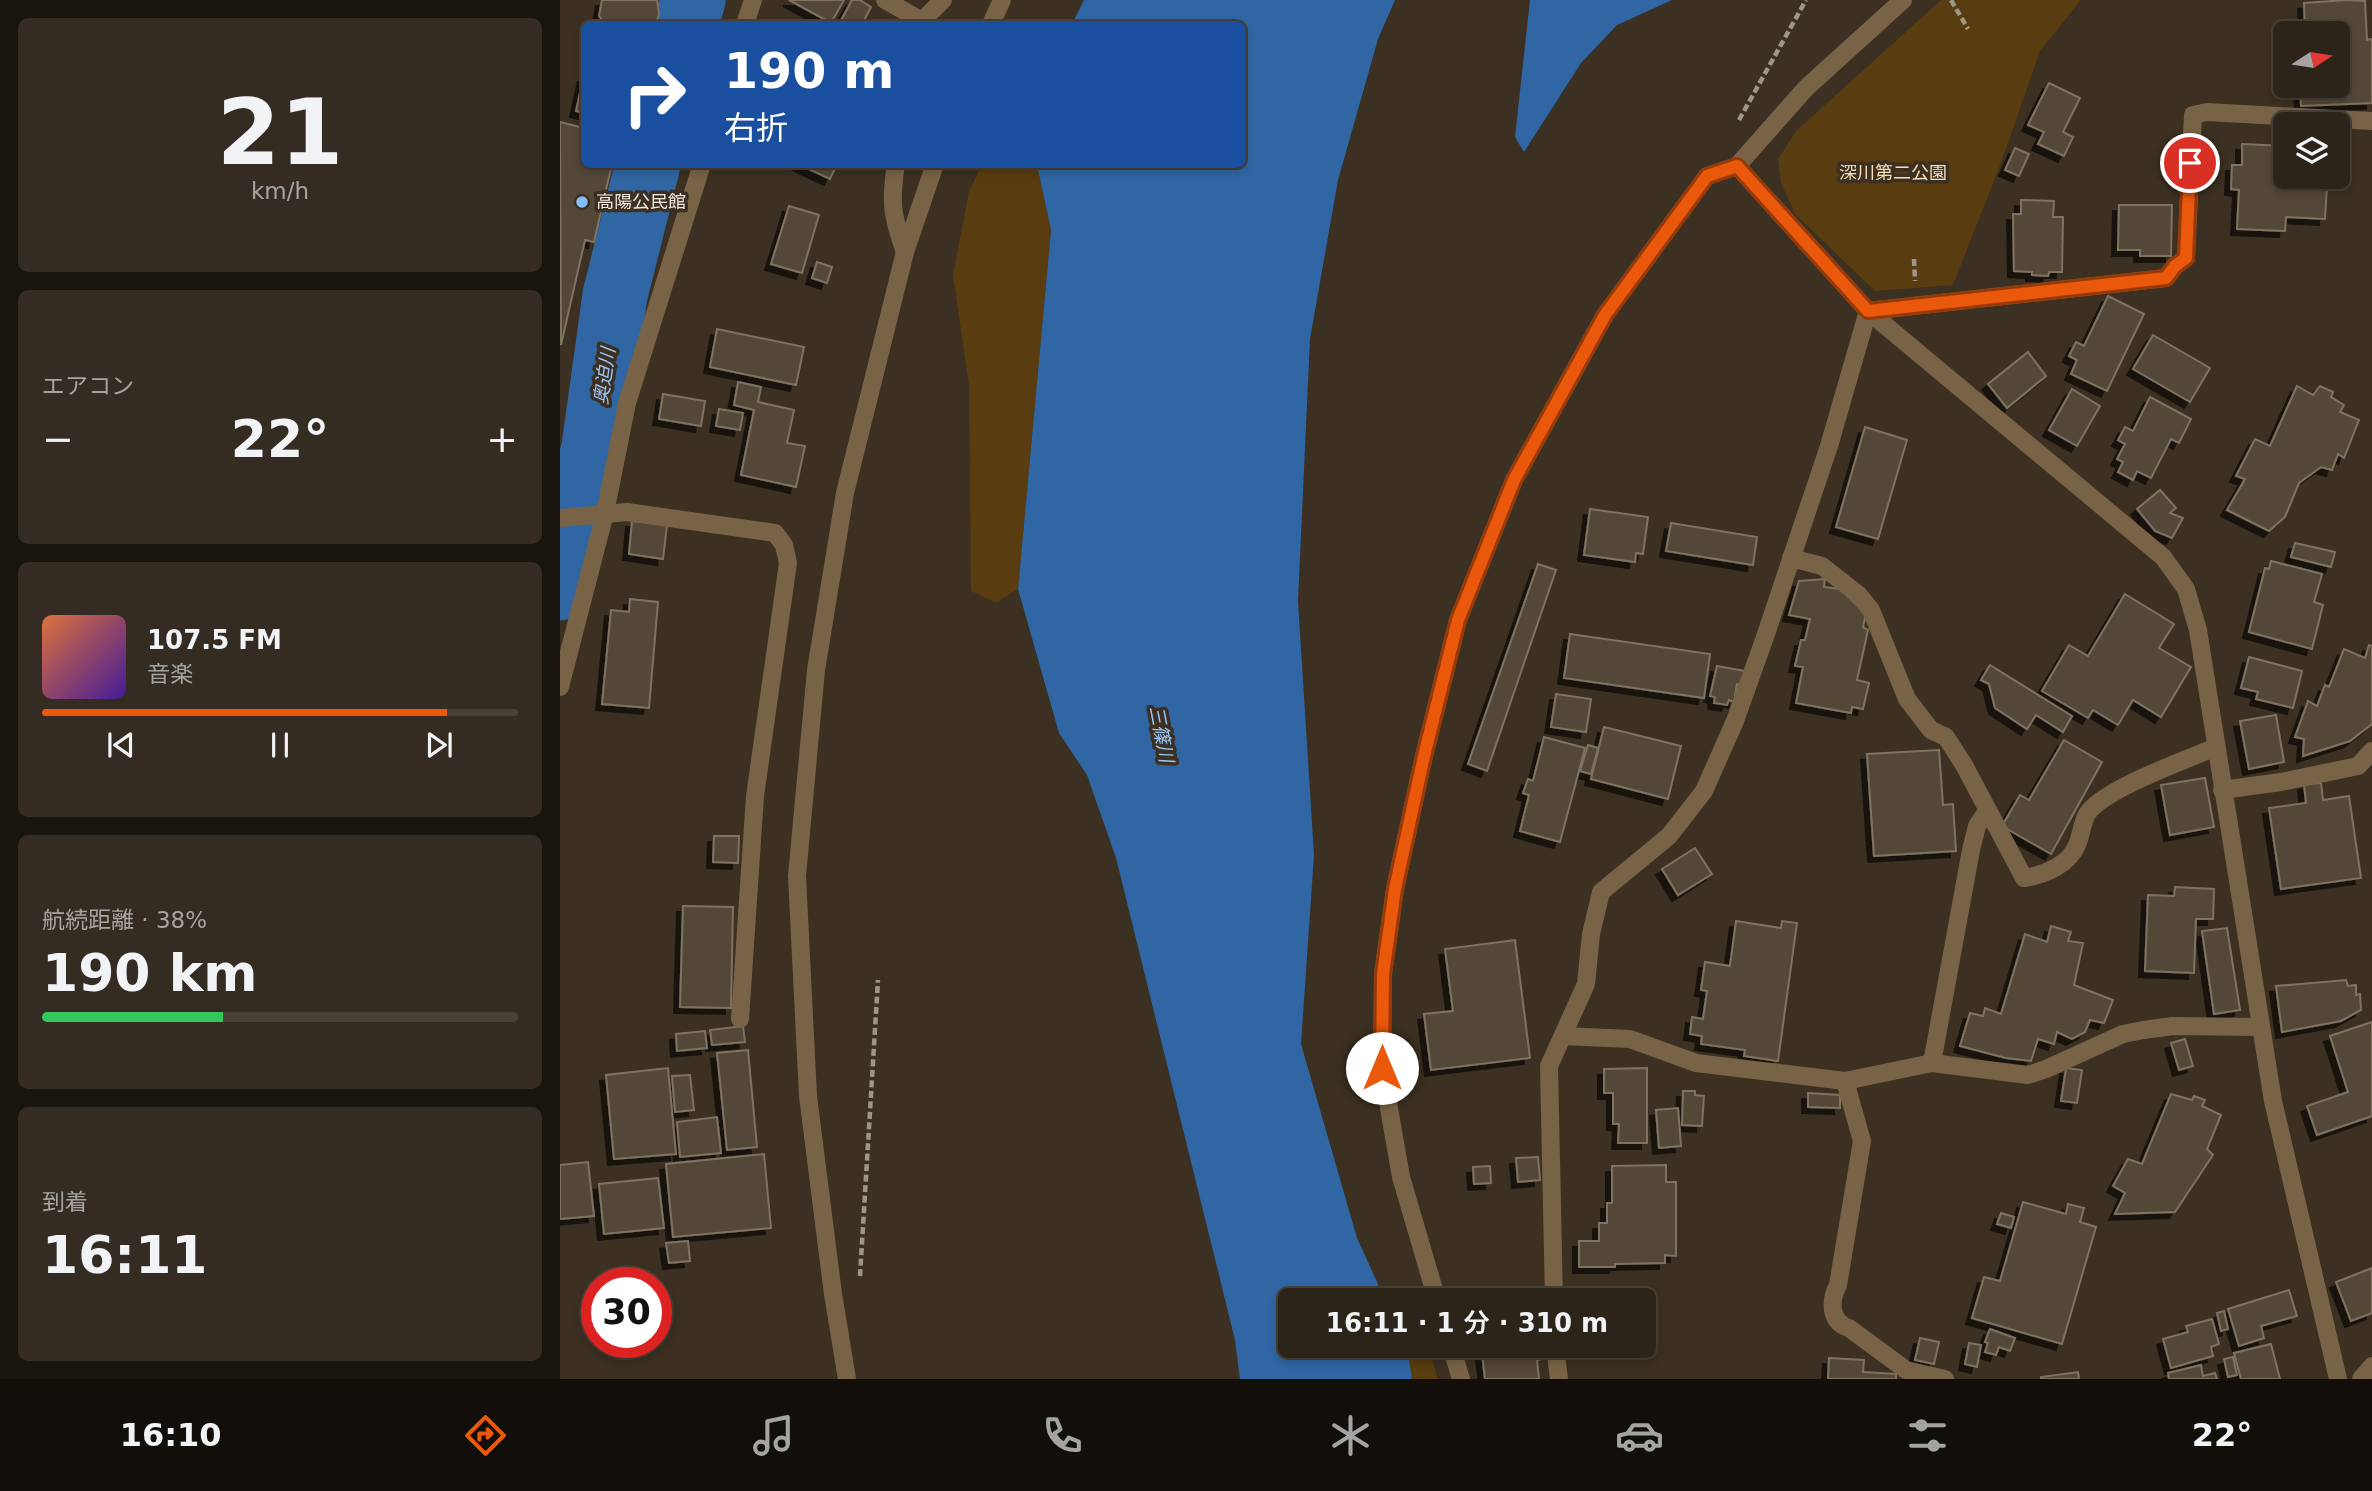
<!DOCTYPE html>
<html lang="ja">
<meta charset="utf-8">
<style>
body{margin:0;font-family:"DejaVu Sans","Noto Sans JP",sans-serif;background:#342c22;color:#f1f3f6;height:100vh;display:flex;flex-direction:column;font-size:26px;white-space:nowrap}
*{box-sizing:border-box;margin:0}
p{font-size:23px;color:#a6a4a2}
.icon{flex:none;width:38px;height:38px;fill:none;stroke:currentColor;stroke-width:2;stroke-linecap:round;stroke-linejoin:round}
.map{position:relative;flex:1;overflow:hidden}
.sheet{display:flex;flex-direction:column;gap:18px;padding:18px;background:#18140e;width:560px}
.sheet>*{flex:none}
.banner{position:absolute;left:21px;top:21px;width:665px;height:147px;border-radius:10px;box-shadow:0 4px 10px #0003,0 0 0 2px #484138;background:#1a4fa0;color:#fff;overflow:hidden}
.needle{width:46px;rotate:78deg}
.tools{position:absolute;left:1713px;top:21px;display:grid;gap:14px}
.tools a{display:grid;place-items:center;width:77px;height:77px;border-radius:10px;background:#2c2419;box-shadow:0 4px 10px #0003,0 0 0 2px #484138;font-size:35px}
.speed{position:absolute;left:21px;top:1267px;display:flex;gap:14px;font-size:35px;font-weight:700;text-align:center}
.speed>*{display:grid;place-content:center;width:91px;height:91px;border-radius:50%;background:#2c2419;box-shadow:0 4px 10px #0003,0 0 0 2px #484138;line-height:1}
.speed .limit{border:10px solid #d22;background:#fff;color:#111}
.pin{position:absolute;display:grid;place-items:center;width:60px;height:60px;color:#fff;margin:-30px;border:4px solid #fff;border-radius:50%;box-shadow:0 2px 7px #0007}
.me{position:absolute;width:77px;margin:-38px;rotate:0deg;stroke-linejoin:round;filter:drop-shadow(0 0 5px #0008)}
.turn{display:flex;align-items:center;gap:24px;height:147px;padding:0 28px;font-size:32px}
.turn .icon{width:91px;height:91px;stroke-width:2.5}
.turn b{display:block;font-size:49px;line-height:60px}
.big{font-size:52px;font-weight:600;line-height:1.1}
.sheet .widget{flex:1;display:flex;flex-direction:column;justify-content:center;gap:10px;min-width:0;padding:0 24px;border-radius:10px;background:#342c22}
.sheet .dial{align-items:center;gap:0}
.dial b{font-size:91px;line-height:1}
.song{display:flex;align-items:center;gap:21px}
.cover{width:84px;height:84px;border-radius:10px;background:linear-gradient(135deg,hsl(20 70% 55%),hsl(260 70% 35%))}
.played{height:7px;border-radius:4px;background:linear-gradient(90deg,#ea580c 85%,#484138 85%)}
.keys{display:flex;justify-content:space-around;direction:ltr}
.heat{display:flex;justify-content:space-between;align-items:center;font-size:38px;direction:ltr}
.charge{height:10px;border-radius:5px;background:linear-gradient(90deg,#34c759 38%,#484138 0)}
.trip{position:absolute;left:718px;top:1288px;width:378px;height:70px;border-radius:10px;background:#2c2419;box-shadow:0 4px 10px #0003,0 0 0 2px #484138;font-weight:600;line-height:70px;text-align:center}
.tabs{display:flex;height:112px;justify-content:space-around;align-items:center;background:#120e0a;color:#a6a4a2}
.tabs .icon{width:49px;height:49px}
.tabs .active{color:#ea580c}
.tabs b{font-size:32px;color:#f1f3f6}
main{display:flex;flex:1;min-height:0}
.map>svg:first-child{display:block}
</style>
<main>
<section class="sheet">
<div class="widget dial"><b>21</b><p>km/h</p></div>
<div class="widget"><p>エアコン</p>
<div class="heat"><a>−</a><b class="big">22°</b><a>+</a></div>
</div>
<div class="widget">
<div class="song"><i class="cover"></i><div><b>107.5 FM</b><p>音楽</p></div></div>
<div class="played"></div>
<div class="keys"><svg class="icon" aria-label="previous" viewBox="0 0 24 24"><path d="M18 5L8 12l10 7zM5 5v14"/></svg><svg class="icon" aria-label="pause" viewBox="0 0 24 24"><path d="M8 5v14M16 5v14"/></svg><svg class="icon" aria-label="next" viewBox="0 0 24 24"><path d="M6 5l10 7-10 7zM19 5v14"/></svg></div>
</div>
<div class="widget"><p>航続距離 · 38%</p><b class="big">190 km</b><div class="charge"></div></div>
<div class="widget"><p>到着</p><b class="big">16:11</b></div>
</section>
<div class="map">
<svg width="1812" height="1379" viewBox="0 0 1812 1379">
<defs>
<filter id="shadow"><feDropShadow dx="-6" dy="6" stdDeviation="0" flood-color="#0009"/></filter>
</defs>
<rect width="100%" height="100%" fill="#3b3021"/>
<g fill="#593c0f">
<path d="M1381,0H1521L1480,51L1441,163L1393,285L1315,291L1235,214L1221,183L1218,159L1236,131Z"/>
<path d="M422,165H477L491,230L458,589L436,603L411,591L409,386L393,275L409,191Z"/>
<path d="M847,1346H868L878,1379H852Z"/>
</g>
<g fill="#3066a3">
<path d="M524,0H835L818,39L778,180L750,339L738,601L754,855L741,1044L797,1238L818,1284L821,1300H730V1346H847L852,1379H680L675,1340L556,858L527,775L499,733L458,589L491,230L477,165L682,164V24H512Z"/>
<path d="M970,0H1112L1057,25L1021,63L964,152L955,137Z"/>
</g>
<g fill="none" stroke-linecap="round" stroke-linejoin="round">
<g stroke="#3066a3" stroke-width="65">
<path d="M126,24L133,0"/>
<path d="M0,588L34,447L55,295L88,164"/>
</g>
</g>
<g fill="#534738" stroke="#7e7261" stroke-width="2" filter="url(#shadow)">
<path d="M42,0H97L99,14L96,24H45L39,16Z"/>
<path d="M229,0H284L271,23Z"/>
<path d="M292,0H300L311,7L302,24H279Z"/>
<path d="M1786,0L1805,1L1807,40L1812,39V103L1741,106L1740,86H1778V33H1745L1744,3Z"/>
<path d="M24,75V113L16,111Z"/>
<path d="M1489,83L1520,98L1503,132L1513,137L1504,156L1478,144L1484,132L1468,125Z"/>
<path d="M0,122L24,128V164H52L34,242L25,240L1,345Z"/>
<path d="M1682,144L1726,146V177H1732L1731,184L1767,186L1765,219L1726,217L1725,231L1677,229L1679,190L1671,189L1672,165H1682Z"/>
<path d="M1455,148L1469,154L1459,176L1445,170Z"/>
<path d="M238,164H277L270,179Z"/>
<path d="M1461,200L1494,201L1493,217H1503L1502,272H1489L1488,276L1472,275V272L1454,271L1453,214H1461Z"/>
<path d="M1559,205H1612L1611,256H1580V250H1558Z"/>
<path d="M229,206L259,215L242,273L211,264Z"/>
<path d="M257,262L272,267L267,283L252,278Z"/>
<path d="M1548,296L1584,314L1547,391L1511,374L1517,360L1509,356L1516,342L1524,346Z"/>
<path d="M157,329L244,347L236,385L150,367Z"/>
<path d="M1593,335L1650,368L1630,402L1573,369Z"/>
<path d="M1468,352L1486,376L1447,408L1428,384Z"/>
<path d="M178,382L201,387L198,402L234,410L227,443L245,446L236,487L181,475L194,410L174,405Z"/>
<path d="M1737,386L1753,395L1760,386L1773,392L1771,397L1784,405L1780,412L1799,420L1784,458L1778,454L1772,470L1761,467L1739,483L1725,517L1709,531L1667,510L1685,479L1676,476L1695,439L1710,446Z"/>
<path d="M1512,389L1540,406L1517,446L1489,430Z"/>
<path d="M103,394L145,401L141,426L99,419Z"/>
<path d="M1590,397L1631,419L1619,443L1611,439L1591,478L1577,471L1573,480L1558,472L1563,462L1557,459L1565,444L1558,440L1565,427L1573,431Z"/>
<path d="M159,409L183,413L180,430L156,426Z"/>
<path d="M1305,427L1347,440L1318,539L1276,527Z"/>
<path d="M1600,490L1616,508L1610,513L1623,518L1612,538L1595,531L1577,509Z"/>
<path d="M1030,509L1088,517L1083,554L1076,553L1075,562L1024,555Z"/>
<path d="M72,521L107,525L103,559L69,554Z"/>
<path d="M1111,523L1197,537L1193,565L1106,551Z"/>
<path d="M1735,543L1775,552L1771,567L1731,557Z"/>
<path d="M1711,561L1762,574L1754,602L1763,605L1752,649L1689,632L1705,568L1709,569Z"/>
<path d="M978,564L996,570L927,771L908,764Z"/>
<path d="M1265,579L1264,587L1280,589L1306,614L1303,627L1308,630L1297,680L1309,683L1303,709L1292,707L1291,713L1236,703L1243,667L1235,666L1241,640H1245L1250,619L1229,615L1239,581Z"/>
<path d="M1565,594L1614,624L1599,648L1631,667L1601,717L1573,700L1558,725L1533,710L1528,718L1482,691L1509,645L1528,656Z"/>
<path d="M70,599L98,602L89,708L42,704L51,610L69,612Z"/>
<path d="M1010,634L1150,654L1144,698L1004,678Z"/>
<path d="M1809,645L1812,646V724L1790,741L1743,756L1744,739L1735,737L1748,701L1757,706L1765,685L1769,687L1784,649L1805,658Z"/>
<path d="M1689,657L1742,671L1733,708L1696,699L1698,692L1681,688Z"/>
<path d="M1430,665L1512,716L1503,732L1476,715L1467,729L1435,708L1429,684L1421,680Z"/>
<path d="M1157,666L1185,671L1182,685L1177,684L1174,702L1169,700L1167,705L1154,703L1155,697L1150,696Z"/>
<path d="M996,694L1031,699L1026,732L991,727Z"/>
<path d="M1716,715L1724,762L1689,769L1680,721Z"/>
<path d="M1044,727L1121,746L1108,799L1031,779Z"/>
<path d="M984,737L1025,748L1000,842L960,831L969,795L963,793L968,779L973,781Z"/>
<path d="M1504,740L1542,762L1491,854L1442,826L1460,795L1469,800Z"/>
<path d="M1028,745L1038,748L1031,774L1020,771Z"/>
<path d="M1379,750L1383,805L1393,804L1396,851L1314,856L1307,754Z"/>
<path d="M1645,778L1654,827L1610,835L1601,785Z"/>
<path d="M1761,783L1763,800L1789,796L1801,878L1721,889L1709,808L1746,803L1744,784Z"/>
<path d="M154,836H179L178,863L153,862Z"/>
<path d="M1135,848L1152,874L1118,895L1102,869Z"/>
<path d="M1615,887L1654,889L1653,919H1636L1634,973L1585,971L1588,895L1614,896Z"/>
<path d="M123,906L173,907L171,1008L120,1007Z"/>
<path d="M1176,921L1221,928L1222,921L1237,923L1218,1061L1184,1056L1185,1050L1141,1044L1142,1036L1130,1034L1132,1017L1143,1019L1147,991L1141,990L1145,962L1170,966Z"/>
<path d="M1491,926L1511,932L1508,941L1523,943L1514,985L1553,1000L1544,1023L1530,1020L1525,1032L1512,1039L1497,1032L1494,1044L1478,1039L1471,1061L1446,1058L1400,1046L1410,1013L1423,1016L1425,1008L1441,1014L1465,934L1487,942Z"/>
<path d="M1667,928L1680,1010L1654,1014L1642,931Z"/>
<path d="M955,940L970,1058L871,1070L864,1014L893,1011L885,949Z"/>
<path d="M1786,980L1788,986L1796,985V995L1800,994L1801,1010L1781,1021L1722,1032L1716,986Z"/>
<path d="M1812,1022V1116L1757,1135L1747,1106L1788,1092L1770,1036Z"/>
<path d="M183,1026L185,1042L152,1045L150,1030Z"/>
<path d="M145,1031L147,1048L117,1051L116,1034Z"/>
<path d="M1625,1039L1633,1066L1619,1070L1611,1043Z"/>
<path d="M188,1050L197,1147L167,1150L157,1053Z"/>
<path d="M108,1068L116,1154L54,1159L46,1075Z"/>
<path d="M1087,1068V1143H1058L1059,1124H1053V1093H1044V1069Z"/>
<path d="M1506,1068L1522,1070L1517,1103L1501,1101Z"/>
<path d="M130,1075L134,1110L115,1112L112,1076Z"/>
<path d="M1123,1091H1135V1095L1144,1096L1142,1126L1122,1125Z"/>
<path d="M1248,1093L1280,1095V1108L1248,1107Z"/>
<path d="M1611,1094L1632,1100L1634,1096L1645,1100L1642,1106L1661,1115L1647,1149L1653,1155L1615,1212L1555,1214L1565,1193L1553,1186L1568,1159L1582,1164Z"/>
<path d="M1118,1108L1121,1146L1099,1148L1096,1110Z"/>
<path d="M157,1117L161,1153L120,1157L117,1122Z"/>
<path d="M204,1154L211,1228L113,1237L106,1164Z"/>
<path d="M978,1157L980,1180L958,1182L956,1158Z"/>
<path d="M28,1162L34,1216L0,1219V1165Z"/>
<path d="M1106,1165V1182H1116V1256L1105,1255V1263L1055,1264V1267H1019V1241H1039V1223H1047V1203H1052V1166Z"/>
<path d="M930,1166L931,1183L914,1184L913,1167Z"/>
<path d="M98,1178L104,1228L44,1234L39,1184Z"/>
<path d="M1463,1202L1506,1214L1508,1204L1524,1208L1520,1222L1536,1227L1502,1344L1412,1318L1424,1277L1440,1281Z"/>
<path d="M1441,1213L1454,1217L1451,1228L1437,1224Z"/>
<path d="M128,1241L130,1261L109,1263L106,1243Z"/>
<path d="M1812,1268V1313L1791,1321L1776,1282Z"/>
<path d="M1729,1290L1737,1316L1701,1326L1704,1338L1679,1346L1668,1309Z"/>
<path d="M1664,1311L1668,1329L1661,1331L1657,1313Z"/>
<path d="M1652,1319L1659,1344L1651,1347L1653,1356L1611,1368L1603,1339L1628,1332L1626,1326Z"/>
<path d="M1430,1329L1455,1338L1450,1351L1439,1347L1436,1355L1425,1352L1428,1343L1425,1342Z"/>
<path d="M1360,1338L1379,1342L1374,1364L1355,1360Z"/>
<path d="M1409,1343L1421,1345L1417,1367L1405,1364Z"/>
<path d="M1711,1344L1720,1379H1681L1674,1353Z"/>
<path d="M921,1346H980L982,1359L977,1360L979,1379H925Z"/>
<path d="M1673,1357L1677,1375L1668,1377L1664,1359Z"/>
<path d="M1269,1358L1304,1360L1303,1372L1336,1374V1379H1268Z"/>
<path d="M1641,1365L1643,1376L1655,1373L1657,1379H1609L1608,1373Z"/>
<path d="M1518,1372L1519,1379H1481V1377Z"/>
</g>
<g fill="none" stroke-linecap="round" stroke-linejoin="round">
<g stroke="#9f968a" stroke-width="4.5" stroke-dasharray="7 3.5" stroke-linecap="butt">
<path d="M1391,0L1408,29"/>
<path d="M1179,120L1246,0"/>
<path d="M1354,259L1355,281"/>
<path d="M300,1276L318,980"/>
</g>
<g stroke="#796346" stroke-width="18">
<path d="M325,0L362,21L383,0"/>
<path d="M185,24L193,0"/>
<path d="M431,24L442,0"/>
<path d="M336,164C330,202 332,216 345,252"/>
<path d="M1177,166L1308,311L1603,557L1626,589L1638,630L1713,1101L1778,1379"/>
<path d="M1308,311L1606,278L1615,266L1626,258L1633,115L1647,112L1812,121"/>
<path d="M0,518L67,512L215,533L224,545L228,563L195,796L180,1019"/>
<path d="M1231,558L1262,566L1299,595L1311,610L1347,699L1371,730L1386,737L1404,765L1464,878C1484,875 1509,865 1517,845C1521,836 1522,823 1527,814C1543,789 1626,760 1656,747"/>
<path d="M0,687L45,513L67,403L142,164"/>
<path d="M1662,790L1721,782L1798,766L1812,751"/>
<path d="M1003,1036L1070,1039L1136,1063L1285,1081L1372,1063L1468,1075L1486,1069L1563,1034L1583,1030L1613,1026L1701,1027"/>
<path d="M1372,1063L1411,850L1417,826L1427,811"/>
<path d="M1285,1081L1302,1141L1278,1285C1270,1300 1269,1322 1289,1328L1346,1370L1385,1379"/>
<path d="M877,1300L841,1177L822,1068L823,974L835,889L864,756L898,620L954,480L1045,315L1147,176L1177,166L1246,88L1343,0"/>
<path d="M994,1300L989,1066L1026,984L1031,934L1041,892L1109,836L1144,791L1175,721L1205,637L1269,446L1308,311"/>
<path d="M891,1346L901,1379"/>
<path d="M995,1346L999,1379"/>
<path d="M287,1379L273,1294L248,1096L237,876L256,670L285,493L345,252L375,164"/>
<path d="M1801,1379L1812,1366"/>
</g>
</g>
<g fill="none" stroke-linecap="round" stroke-linejoin="round">
<defs>
<path id="route" d="M822,1068L823,974L835,889L864,756L898,620L954,480L1045,315L1147,176L1177,166L1308,311L1606,278L1615,266L1626,258L1630,163"/>
</defs>
<use href="#route" stroke="#983908" stroke-width="18"/>
<use href="#route" stroke="#ea580c" stroke-width="12"/>
</g>
<circle fill="#85bbfb" stroke="#3b3021" stroke-width="2.5" cx="22" cy="202" r="7"/>
<g text-anchor="middle" stroke-width="7" stroke-linejoin="round" paint-order="stroke">
<g font-size="18" fill="#fadeb9" stroke="#3b3021">
<text x="1333" y="179">深川第二公園</text>
</g>
<g font-size="18" fill="#f1eae1" stroke="#3b3021" text-anchor="start">
<text x="36" y="208">高陽公民館</text>
</g>
<g font-size="19" font-style="italic" fill="#9cc7fa" stroke="#3b3021">
<text transform="translate(44 376) rotate(-82)" y="7">奥迫川</text>
<text transform="translate(602 734) rotate(79)" y="7">三篠川</text>
</g>
</g>
</svg>
<div class="tools">
<a><svg class="needle" viewBox="-14 -14 28 28"><path d="M0-13l5 13h-10z" fill="#e53935"/><path d="M0 13l5-13h-10z" fill="#a6a4a2"/></svg></a>
<a><svg class="icon" aria-label="layers" viewBox="0 0 24 24"><path d="M12 4l9 5-9 5-9-5zM3 14l9 5 9-5"/></svg></a>
</div>
<div class="speed"><div class="limit">30</div></div>
<div class="pin" style="left:1630px;top:163px;background:#d93025"><svg class="icon" aria-label="arrive" viewBox="0 0 24 24"><path d="M6 21V4h12l-3 4 3 4H6"/></svg></div>
<svg class="me" style="left:822px;top:1068px" viewBox="-20 -20 40 40"><circle r="19" fill="#fff"/><path d="M0-13L10 11 0 6-10 11z" fill="#ea580c"/></svg>
<div class="trip">16:11 · 1 分 · 310 m</div>
<div class="banner">
<div class="turn"><svg class="icon" aria-label="right" viewBox="0 0 24 24"><path d="M7 20v-9h11M14 6l5 5-5 5"/></svg><div><b>190 m</b>右折</div></div>
</div>
</div>
</main>
<nav class="tabs">
<b>16:10</b>
<svg class="icon active" aria-label="directions" viewBox="0 0 24 24"><path d="M12 3l9 9-9 9-9-9zM9 14v-3h6M13 9l2 2-2 2"/></svg>
<svg class="icon" aria-label="music" viewBox="0 0 24 24"><path d="M9 18V5l10-2v13"/><circle cx="6" cy="18" r="3"/><circle cx="16" cy="16" r="3"/></svg>
<svg class="icon" aria-label="phone" viewBox="0 0 24 24"><path d="M5 4h4l2 5-3 2q2 4 5 5l2-3 5 2v4C11 20 4 13 5 4z"/></svg>
<svg class="icon" aria-label="climate" viewBox="0 0 24 24"><path d="M12 3v18M4 7l16 10M4 17L20 7"/></svg>
<svg class="icon" aria-label="car" viewBox="0 0 24 24"><path d="M5 17H2v-5l4-1 3-4h7l3 4 3 1v5h-3M9 17h6M6 11h13"/><circle cx="7" cy="17" r="2"/><circle cx="17" cy="17" r="2"/></svg>
<svg class="icon" aria-label="filters" viewBox="0 0 24 24"><path d="M4 7h16M4 17h16"/><circle cx="9" cy="7" r="2"/><circle cx="15" cy="17" r="2"/></svg>
<b>22°</b>
</nav>
